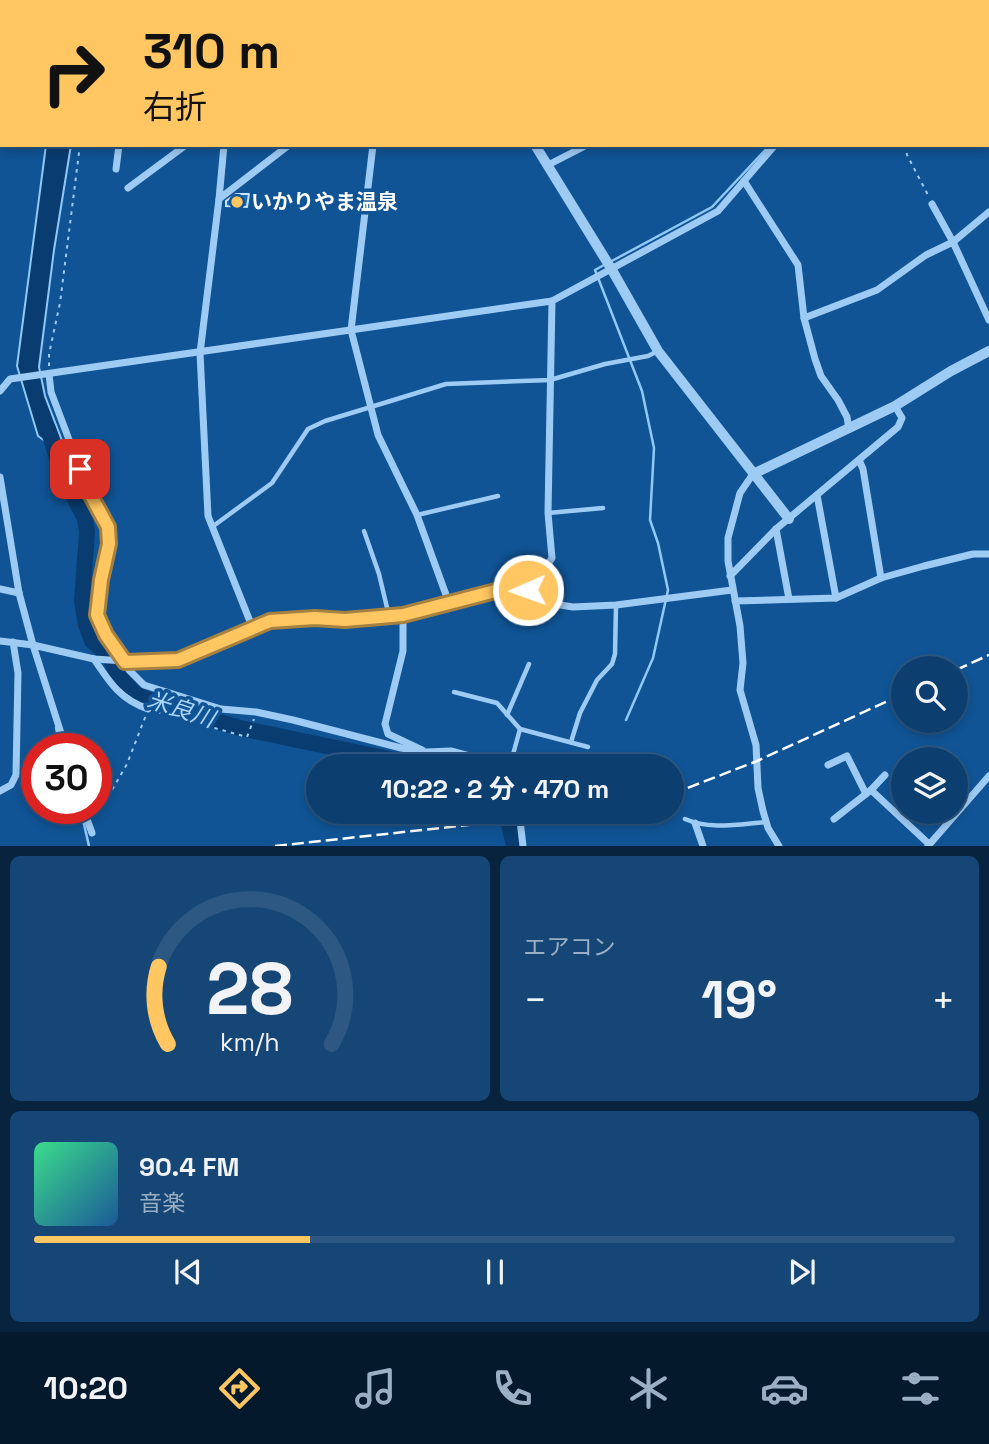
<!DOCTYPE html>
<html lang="ja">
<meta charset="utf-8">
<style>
body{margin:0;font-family:"Space Grotesk","Noto Sans JP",sans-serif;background:#154675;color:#f1f3f6;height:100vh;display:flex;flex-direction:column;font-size:26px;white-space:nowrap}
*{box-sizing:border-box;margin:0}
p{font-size:23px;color:#9aafc3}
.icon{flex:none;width:38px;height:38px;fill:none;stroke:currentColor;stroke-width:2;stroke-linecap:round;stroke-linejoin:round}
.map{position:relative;height:846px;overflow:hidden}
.side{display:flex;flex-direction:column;gap:10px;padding:10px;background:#07233e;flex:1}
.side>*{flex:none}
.guide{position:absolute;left:0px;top:0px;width:990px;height:147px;box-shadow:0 4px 10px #0003,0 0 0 2px #2c5883;background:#ffc661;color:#111;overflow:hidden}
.tools{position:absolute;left:891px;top:656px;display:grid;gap:14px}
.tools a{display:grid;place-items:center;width:77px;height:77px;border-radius:50%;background:#0c3f70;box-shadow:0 4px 10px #0003,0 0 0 2px #2c5883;font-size:35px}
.speed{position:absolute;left:21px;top:733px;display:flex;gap:14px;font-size:35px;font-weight:700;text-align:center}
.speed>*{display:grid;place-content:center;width:91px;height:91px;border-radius:50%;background:#0c3f70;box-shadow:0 4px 10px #0003,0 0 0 2px #2c5883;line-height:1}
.speed .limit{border:10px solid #d22;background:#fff;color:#111}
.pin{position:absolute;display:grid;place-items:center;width:60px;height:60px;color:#fff;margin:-30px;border-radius:14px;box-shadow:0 4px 10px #0006}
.me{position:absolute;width:77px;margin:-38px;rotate:268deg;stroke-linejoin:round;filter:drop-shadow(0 0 5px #0008)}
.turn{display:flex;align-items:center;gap:24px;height:147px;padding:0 28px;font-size:32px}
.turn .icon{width:91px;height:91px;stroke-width:2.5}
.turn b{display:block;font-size:49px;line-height:60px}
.big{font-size:52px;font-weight:700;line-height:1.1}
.side .card{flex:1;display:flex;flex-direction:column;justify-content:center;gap:10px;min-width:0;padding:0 24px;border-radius:10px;background:#154675}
.side .dial{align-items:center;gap:0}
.dial svg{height:182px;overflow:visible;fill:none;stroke:#2c5883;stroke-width:7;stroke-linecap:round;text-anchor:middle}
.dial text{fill:#f1f3f6;stroke:none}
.song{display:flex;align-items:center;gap:21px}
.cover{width:84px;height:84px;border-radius:10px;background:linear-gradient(135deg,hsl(150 70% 55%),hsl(210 70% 35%))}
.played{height:7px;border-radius:4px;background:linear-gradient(90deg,#ffc661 30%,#2c5883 30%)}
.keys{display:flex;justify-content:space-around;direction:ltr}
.heat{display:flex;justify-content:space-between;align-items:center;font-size:38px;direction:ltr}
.side .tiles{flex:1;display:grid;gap:10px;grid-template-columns:1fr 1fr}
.card:last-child{grid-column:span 2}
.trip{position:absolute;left:306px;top:754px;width:378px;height:70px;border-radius:35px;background:#0c3f70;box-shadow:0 4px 10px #0003,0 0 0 2px #2c5883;font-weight:700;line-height:70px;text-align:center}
.dock{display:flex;height:112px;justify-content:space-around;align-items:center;background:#05192d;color:#9aafc3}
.dock .icon{width:49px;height:49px}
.dock .current{color:#ffc661}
.dock b{font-size:32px;color:#f1f3f6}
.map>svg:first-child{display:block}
</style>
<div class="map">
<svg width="989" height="846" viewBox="0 0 989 846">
<rect width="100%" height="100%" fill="#105495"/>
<path fill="#093d71" stroke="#90c8f7" stroke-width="2" d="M46,145H71L54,250L39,367L45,396L69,459L38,436L17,366Z"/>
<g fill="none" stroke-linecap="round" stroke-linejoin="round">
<g stroke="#90c8f7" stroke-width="2.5">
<path d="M896,2L897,0"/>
<path d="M610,262L712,207L770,145"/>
<path d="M604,265L595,270L642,391L654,448L650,520L658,543L668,590L653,658L626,720"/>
<path d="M56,728L61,749"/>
<path d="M81,811L89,846"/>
</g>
<g stroke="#093d71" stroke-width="16">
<path d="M48,429L61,471L85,519L87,532L82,601L86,625L92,641L110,656L117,674L135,694L161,705L240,728L423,766"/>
<path d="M506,812L514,846"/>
</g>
</g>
<path fill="#1d6cb5" stroke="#c6e4fe" stroke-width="2" d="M236,194H249L247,207L226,206V201Z"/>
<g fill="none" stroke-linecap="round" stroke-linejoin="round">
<g stroke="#9ecbf4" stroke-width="2" stroke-dasharray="3.5 5" stroke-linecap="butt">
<path d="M106,2L107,0"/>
<path d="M908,145L906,149L907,155L929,197"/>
<path d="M49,366V354L60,303L80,145"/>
<path d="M157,712L247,737L254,719"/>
<path d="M108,797L127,764L146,715"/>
</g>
<g stroke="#9ecbf4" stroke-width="4.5">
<path d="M548,513L603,508"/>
<path d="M417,515L498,496"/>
<path d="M212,527L272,483L308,429L325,421L446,384L550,380L605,364L648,356L656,352"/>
<path d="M364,531L379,574L389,616"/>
<path d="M454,692L497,703L520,729L588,747"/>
<path d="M507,715L529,664"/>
<path d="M571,742L580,713L597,680L612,664L615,654L616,605"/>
<path d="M515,766L512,758L520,729"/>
<path d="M16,775L37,769"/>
<path d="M685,819C710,830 739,824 766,822"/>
</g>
<g stroke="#9ecbf4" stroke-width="7">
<path d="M644,0L645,2"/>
<path d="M138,2L139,0"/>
<path d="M215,2V0"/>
<path d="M243,2V0"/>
<path d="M476,2L478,0"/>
<path d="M745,2V0"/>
<path d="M902,2L904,0"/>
<path d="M973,2L974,0"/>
<path d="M373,145L351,330L378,435L417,515L449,603"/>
<path d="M548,165L587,145"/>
<path d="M116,169L119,145"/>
<path d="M744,181L798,265L804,318L815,359L821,376L838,400L847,417L849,429"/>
<path d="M128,188L186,145"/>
<path d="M219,199L224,145"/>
<path d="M932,204L953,242L989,320"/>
<path d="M804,318L877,290L926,255L953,242L989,212"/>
<path d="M49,374L51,392L88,490L109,527V544L101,580L97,615L106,635L125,661L129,670L144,685L221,709L256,712L293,720L401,748L426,752L451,751L484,760L493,766"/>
<path d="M0,391L10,379L552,301L718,211L775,145"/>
<path d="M859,460L863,469L881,578"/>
<path d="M753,474L740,493L728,538V561L740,626L743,663L740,690L756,745L758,788L763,811L768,828L779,846"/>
<path d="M0,477L19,593L33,645L66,749"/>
<path d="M817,495L836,598"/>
<path d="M776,529L789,599"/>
<path d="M730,576L776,529L898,427L902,418L895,406"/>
<path d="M0,589L19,593"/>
<path d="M528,590L535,570L548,564L552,558L548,513L552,301"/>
<path d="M735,601L836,598L881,578L924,566L973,554H989"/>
<path d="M403,615V651L385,724L388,734L422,750"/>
<path d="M253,629L208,516L200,353L219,199L289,145"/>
<path d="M0,641L33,645L94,659L125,661L178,660L270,622L315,618L345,620L403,615L515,586L538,595L548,603L573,607L616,605L732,590"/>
<path d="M94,659C110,683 120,699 148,709"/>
<path d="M828,765L847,756L866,794"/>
<path d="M871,790L885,775"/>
<path d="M0,791L11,785L16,775L18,673L13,642"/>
<path d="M83,808L92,833"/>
<path d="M519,812L523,846"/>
<path d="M834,819L871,790L929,844"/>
<path d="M695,823L703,846"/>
<path d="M928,846L989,776"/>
</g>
<g stroke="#9ecbf4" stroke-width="10">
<path d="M443,0L444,2"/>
<path d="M535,145L612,270L658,351L789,519"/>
<path d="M753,474L895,406L951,371L989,351"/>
</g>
<g stroke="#fff" stroke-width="2.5" stroke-dasharray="12 5" stroke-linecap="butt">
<path d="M956,670L989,655"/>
<path d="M672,794L757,761L903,694"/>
<path d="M275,846L588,812"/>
</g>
</g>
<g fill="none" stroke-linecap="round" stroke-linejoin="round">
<defs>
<path id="route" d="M80,469L88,490L108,527L109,544L101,580L97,615L106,635L125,662L178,660L270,621L315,618L345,620L403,615L515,586L528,590"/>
</defs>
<use href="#route" stroke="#a6813f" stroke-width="18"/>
<use href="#route" stroke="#ffc661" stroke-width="12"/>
</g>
<circle fill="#ffc661" stroke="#105495" stroke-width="2.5" cx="237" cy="202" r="7"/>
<g text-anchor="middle" stroke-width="7" stroke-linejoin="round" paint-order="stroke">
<g font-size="21" font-weight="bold" fill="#fff" stroke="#105495" text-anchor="start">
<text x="251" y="209">いかりやま温泉</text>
</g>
<g font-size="23" font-style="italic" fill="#abd5fb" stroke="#105495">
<text transform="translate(181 709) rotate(18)" y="8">米良川</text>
</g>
</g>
</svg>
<div class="tools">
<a><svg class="icon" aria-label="search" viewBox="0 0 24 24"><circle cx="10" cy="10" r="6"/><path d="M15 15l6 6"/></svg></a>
<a><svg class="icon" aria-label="layers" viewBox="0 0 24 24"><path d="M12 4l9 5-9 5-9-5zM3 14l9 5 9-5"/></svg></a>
</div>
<div class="speed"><div class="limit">30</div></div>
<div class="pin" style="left:80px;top:469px;background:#d93025"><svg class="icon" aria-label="arrive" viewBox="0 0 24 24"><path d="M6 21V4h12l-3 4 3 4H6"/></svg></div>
<svg class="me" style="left:528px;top:590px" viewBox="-20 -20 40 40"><circle r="17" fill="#ffc661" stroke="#fff" stroke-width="3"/><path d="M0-11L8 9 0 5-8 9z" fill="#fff"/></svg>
<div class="trip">10:22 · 2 分 · 470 m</div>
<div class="guide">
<div class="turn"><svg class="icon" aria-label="right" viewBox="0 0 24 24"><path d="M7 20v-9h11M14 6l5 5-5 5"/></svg><div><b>310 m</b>右折</div></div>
</div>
</div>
<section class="side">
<div class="tiles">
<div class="card dial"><svg viewBox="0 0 100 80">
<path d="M14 69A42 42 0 1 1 86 69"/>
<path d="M14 69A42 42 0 0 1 10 35" stroke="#ffc661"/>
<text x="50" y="56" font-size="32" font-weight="700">28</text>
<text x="50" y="72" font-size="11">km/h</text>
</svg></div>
<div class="card"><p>エアコン</p>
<div class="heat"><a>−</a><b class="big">19°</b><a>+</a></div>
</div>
<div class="card">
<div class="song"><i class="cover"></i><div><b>90.4 FM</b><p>音楽</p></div></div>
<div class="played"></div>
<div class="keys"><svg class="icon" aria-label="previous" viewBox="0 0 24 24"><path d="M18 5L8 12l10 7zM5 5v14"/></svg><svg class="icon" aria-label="pause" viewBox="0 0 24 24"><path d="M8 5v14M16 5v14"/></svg><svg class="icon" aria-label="next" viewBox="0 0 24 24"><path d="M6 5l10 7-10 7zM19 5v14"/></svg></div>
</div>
</div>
</section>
<nav class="dock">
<b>10:20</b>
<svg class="icon current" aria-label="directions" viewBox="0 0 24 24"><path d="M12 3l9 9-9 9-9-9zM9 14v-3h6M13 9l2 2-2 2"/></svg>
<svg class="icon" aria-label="music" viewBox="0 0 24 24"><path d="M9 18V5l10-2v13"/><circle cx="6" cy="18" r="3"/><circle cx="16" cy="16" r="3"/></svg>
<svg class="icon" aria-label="phone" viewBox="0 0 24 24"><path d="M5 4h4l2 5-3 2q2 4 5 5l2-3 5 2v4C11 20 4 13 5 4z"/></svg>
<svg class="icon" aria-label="climate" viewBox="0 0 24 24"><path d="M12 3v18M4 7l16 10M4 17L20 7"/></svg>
<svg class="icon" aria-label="car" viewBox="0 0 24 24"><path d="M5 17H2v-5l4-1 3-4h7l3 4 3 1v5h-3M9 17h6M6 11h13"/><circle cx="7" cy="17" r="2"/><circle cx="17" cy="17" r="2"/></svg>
<svg class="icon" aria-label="filters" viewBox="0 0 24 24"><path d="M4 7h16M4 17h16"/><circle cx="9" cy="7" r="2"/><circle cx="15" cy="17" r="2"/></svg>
</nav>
